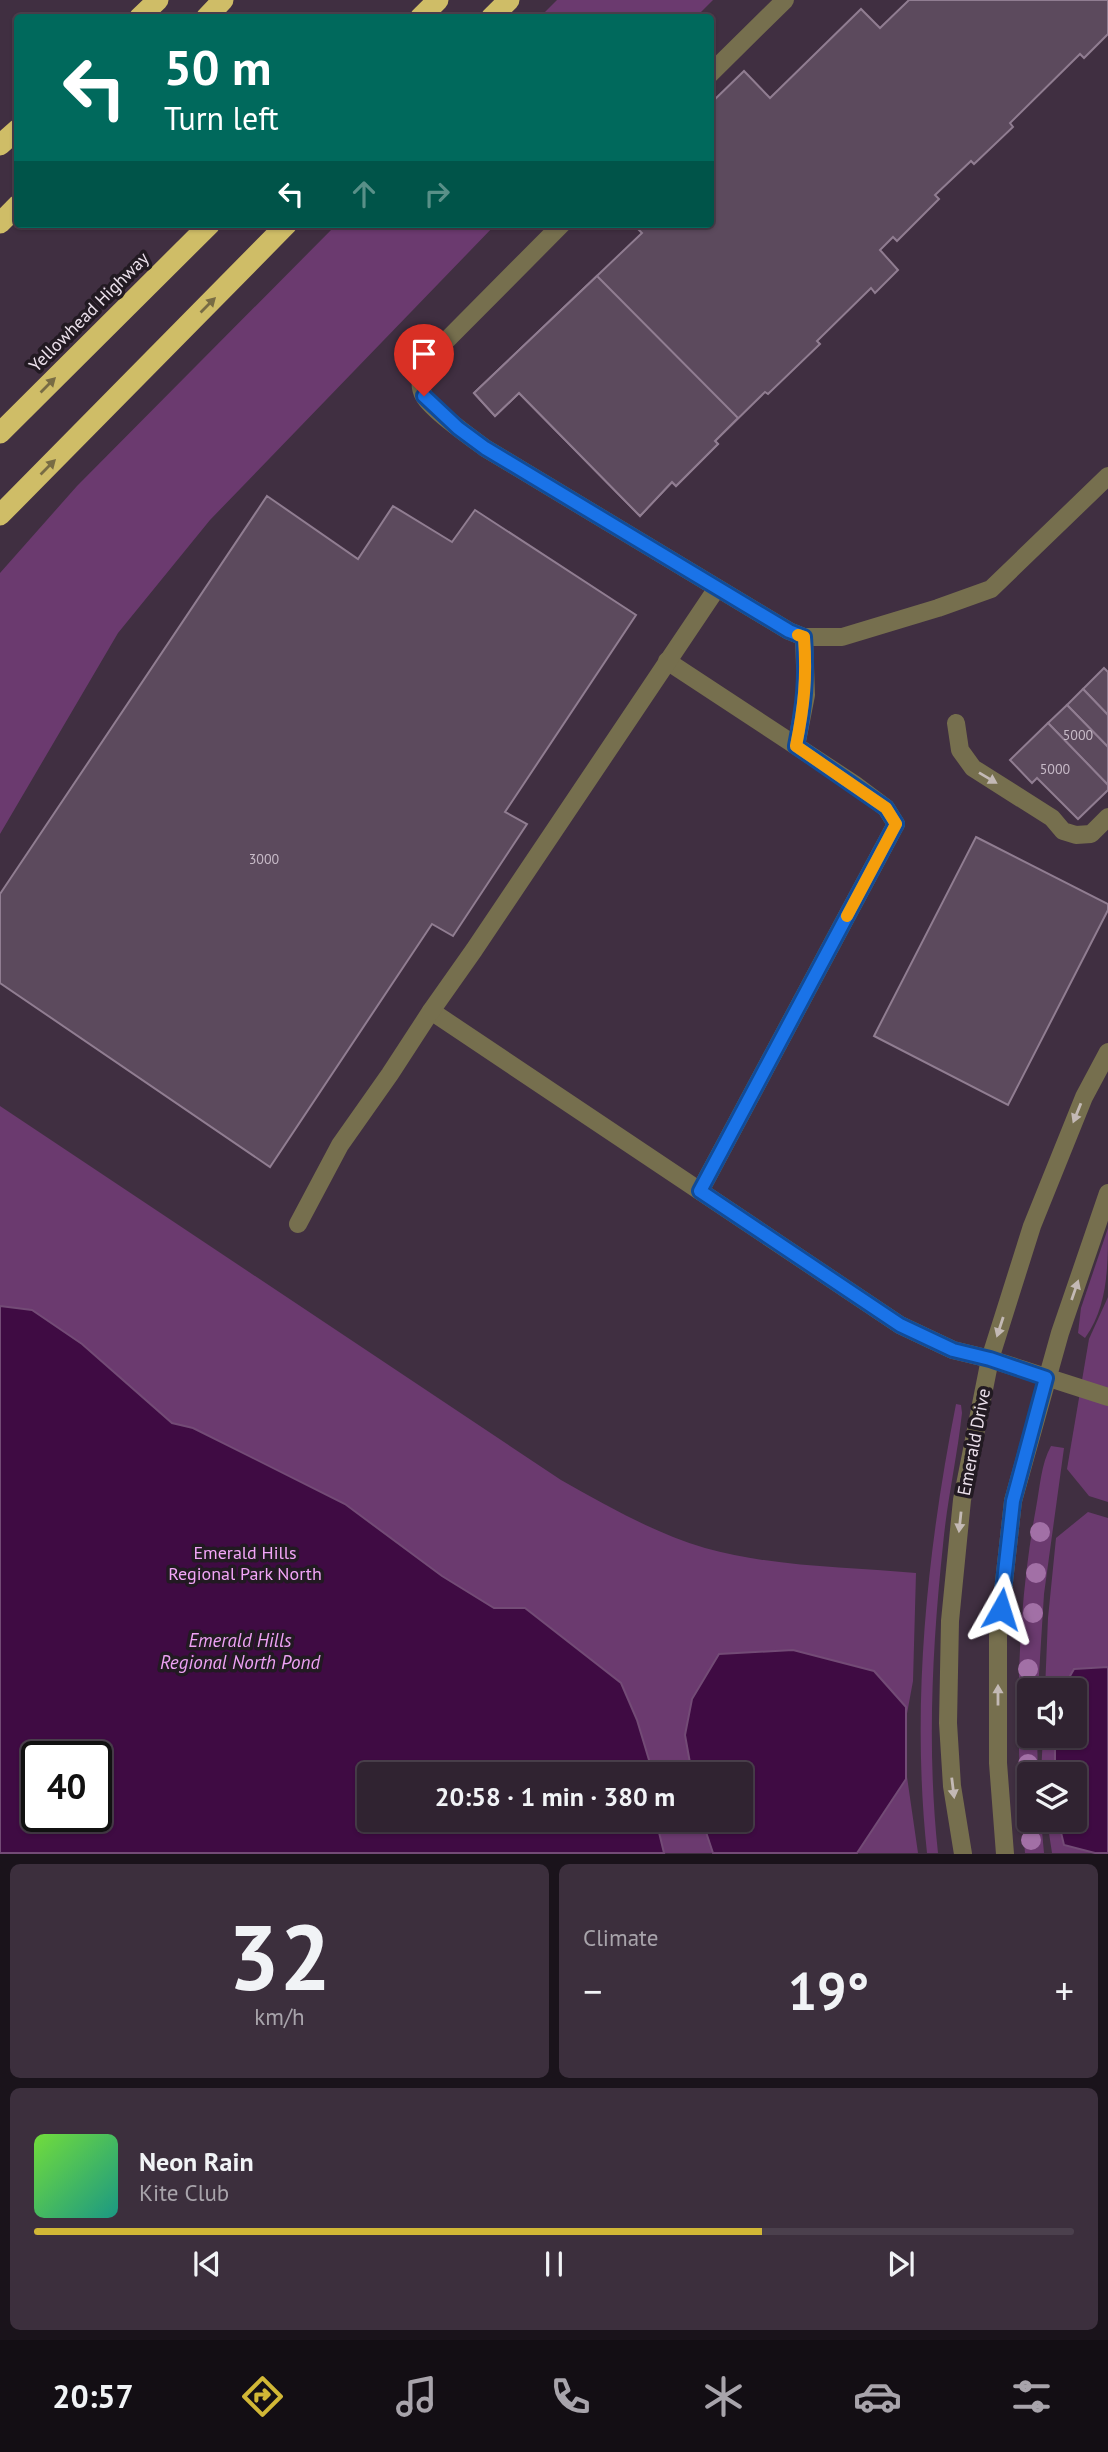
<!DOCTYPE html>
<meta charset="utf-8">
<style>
body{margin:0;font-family:"PT Sans",sans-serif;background:#3c2f3d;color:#f1f3f6;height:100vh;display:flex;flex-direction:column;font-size:26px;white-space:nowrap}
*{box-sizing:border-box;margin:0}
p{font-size:23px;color:#a8a4ab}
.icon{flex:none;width:38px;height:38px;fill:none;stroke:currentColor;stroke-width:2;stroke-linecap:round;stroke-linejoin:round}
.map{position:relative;height:1854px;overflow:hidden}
.panel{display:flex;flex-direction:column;gap:10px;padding:10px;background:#1a131b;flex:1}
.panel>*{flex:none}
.guide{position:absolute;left:14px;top:14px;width:700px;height:214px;border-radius:7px;box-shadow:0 2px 5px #0004,0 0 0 2px #4b404d;background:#00695c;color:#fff;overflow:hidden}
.controls{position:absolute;left:1017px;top:1678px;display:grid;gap:14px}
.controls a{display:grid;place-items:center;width:70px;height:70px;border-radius:7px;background:#302331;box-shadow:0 2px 5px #0004,0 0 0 2px #4b404d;font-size:35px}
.speed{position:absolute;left:21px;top:1741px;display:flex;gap:14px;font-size:35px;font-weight:700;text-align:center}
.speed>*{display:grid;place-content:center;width:91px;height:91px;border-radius:50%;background:#302331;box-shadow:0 2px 5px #0004,0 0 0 2px #4b404d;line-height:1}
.speed .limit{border:4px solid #111;border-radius:10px;background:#fff;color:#111}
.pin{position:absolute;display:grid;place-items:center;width:60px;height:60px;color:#fff;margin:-72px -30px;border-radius:50% 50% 50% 0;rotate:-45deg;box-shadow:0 0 7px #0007}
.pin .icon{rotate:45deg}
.me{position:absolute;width:77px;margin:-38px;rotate:6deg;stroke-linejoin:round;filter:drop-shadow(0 0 5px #0008)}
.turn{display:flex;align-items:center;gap:24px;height:147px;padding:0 35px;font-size:32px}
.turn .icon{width:91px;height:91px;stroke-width:2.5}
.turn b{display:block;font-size:49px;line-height:60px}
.lanes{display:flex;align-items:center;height:66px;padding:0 35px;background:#0003;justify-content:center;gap:35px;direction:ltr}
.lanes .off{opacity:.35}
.big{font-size:52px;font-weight:800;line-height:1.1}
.panel .card{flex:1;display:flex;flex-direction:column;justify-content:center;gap:10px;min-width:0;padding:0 24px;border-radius:10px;background:#3c2f3d}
.panel .dial{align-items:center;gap:0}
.dial b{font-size:91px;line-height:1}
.song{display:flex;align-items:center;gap:21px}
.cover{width:84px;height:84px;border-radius:10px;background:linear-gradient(135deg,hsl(100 70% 55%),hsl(170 70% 35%))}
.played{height:7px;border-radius:4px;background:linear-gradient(90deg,#d1b736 70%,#4b404d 70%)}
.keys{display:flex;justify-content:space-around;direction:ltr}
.heat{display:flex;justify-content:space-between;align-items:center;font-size:38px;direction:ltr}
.panel .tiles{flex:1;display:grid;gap:10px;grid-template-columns:1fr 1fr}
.card:last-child{grid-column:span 2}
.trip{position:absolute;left:357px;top:1762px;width:396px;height:70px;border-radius:7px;background:#302331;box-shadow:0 2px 5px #0004,0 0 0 2px #4b404d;font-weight:800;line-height:70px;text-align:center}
.tab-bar{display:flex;height:112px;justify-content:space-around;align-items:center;background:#130e14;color:#a8a4ab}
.tab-bar .icon{width:49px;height:49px}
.tab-bar .active{color:#d1b736}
.tab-bar b{font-size:32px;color:#f1f3f6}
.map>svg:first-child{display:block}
</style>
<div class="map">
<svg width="1108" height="1854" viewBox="0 0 1108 1854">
<rect width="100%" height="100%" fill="#402f41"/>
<g fill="#6b3a6f" fill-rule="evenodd">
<path d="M557,0H713L696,17H540Z"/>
<path d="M337,224H496L210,520L118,633L0,834V573L77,486Z"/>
<path d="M0,1106L561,1480C607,1506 654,1533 705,1548C773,1567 846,1567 916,1573L913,1681L906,1719V1770L918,1853H0ZM37,1757H96V1816H37ZM369,1774H740V1820H369Z"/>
<path d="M1108,1228C1108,1266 1108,1306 1085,1338L1078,1333L1081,1308Z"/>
<path d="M1108,1297V1502L1089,1496L1067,1469L1089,1339Z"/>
<path d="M956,1404L961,1405L962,1413C957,1458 947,1501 943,1545C932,1648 927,1751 938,1853H927C911,1704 927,1551 956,1404Z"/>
<path d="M1051,1446L1064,1448L1044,1594L1038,1690H1029V1736H1037L1038,1774H1029V1820H1041L1044,1853H1025C1015,1739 1015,1621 1036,1508C1040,1487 1041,1464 1051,1446Z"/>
<path d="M1088,1512L1108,1518V1853H1052L1047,1820H1074V1774H1041L1043,1736H1074V1690H1045L1048,1618L1056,1538Z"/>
</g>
<g fill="#3f0b43" stroke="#734b76" stroke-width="2" fill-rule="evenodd">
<path d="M0,1306L32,1310L82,1344L172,1423L193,1428L345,1504L442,1576L494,1608H525L621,1683L637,1720L652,1770L648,1774H369V1820H656L664,1853H0ZM37,1757H96V1816H37Z"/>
<path d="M793,1650L874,1671L906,1707V1779L857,1853H713L702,1820H740V1774H692L685,1735L692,1699L719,1654Z"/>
<path d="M1108,1667V1853H1095L1064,1845L1058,1820H1074V1774H1055V1736H1074V1690H1062L1074,1669Z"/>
</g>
<g fill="#5c4a5d" stroke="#907d91" stroke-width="2">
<path d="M909,0H1108V34L1084,58L1080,54L1010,123L1013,127L974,164L971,161L935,195L939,199L897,241L893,237L880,250L898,270L875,293L871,288L817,341L820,344L768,394L765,392L715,441L718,444L676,486L672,482L640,516L519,393L495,416L474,393L642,233L633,224H710V104L744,71L770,98L861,9L880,28Z"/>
<path d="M597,276L738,418L715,441L718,444L676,486L672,482L640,516L519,393L495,416L474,393Z"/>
<path d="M267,496L358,559L393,506L452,542L475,510L636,615L505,812L527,824L453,936L432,924L270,1167L0,983V894Z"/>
<path d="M1104,668L1108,672V715L1083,689Z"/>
<path d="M1083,689L1108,715V747L1067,705Z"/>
<path d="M1067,705L1108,747V785L1048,723Z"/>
<path d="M1048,723L1108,785V790L1078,819L1037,778L1032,783L1010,760Z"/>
<path d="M976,837L1108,904V910L1008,1105L874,1036Z"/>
</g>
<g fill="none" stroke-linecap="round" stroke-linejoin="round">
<g stroke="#766f4e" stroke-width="18">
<path d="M710,74L785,0"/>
<path d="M562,224L424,363C421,374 418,386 424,396C432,410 470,437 485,448L789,631L804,637H842L938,608L991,589L1108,476"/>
<path d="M667,661L854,784L886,808L896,824L700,1191"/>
<path d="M956,723L960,750L973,768L1052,818L1063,831L1076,835L1091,834L1108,817"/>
<path d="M796,746L806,695L804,637"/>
<path d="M431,1011L900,1325L953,1350L990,1359L1108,1397"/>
<path d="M298,1224L340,1145L390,1074L431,1011L474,950L717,588"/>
<path d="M963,1854L952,1786L948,1723L950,1621L962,1500L990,1359L1032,1226L1084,1097L1108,1052"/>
<path d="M1005,1854L998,1763V1636L1013,1501L1060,1333L1108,1193"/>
</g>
<g stroke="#cfbd67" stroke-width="21">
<path d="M139,18L158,0"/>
<path d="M206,18L223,0"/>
<path d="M420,18L438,0"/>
<path d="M491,18L509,0"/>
<path d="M0,145L18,129"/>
<path d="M0,223L18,205"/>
<path d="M0,433L210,224"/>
<path d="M0,515L287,224"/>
</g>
</g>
<g fill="#a270a6">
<circle cx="1040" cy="1532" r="10"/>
<circle cx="1036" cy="1573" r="10"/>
<circle cx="1033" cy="1613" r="10"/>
<circle cx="1028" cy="1669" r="10"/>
<circle cx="1028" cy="1764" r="10"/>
<circle cx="1031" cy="1840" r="10"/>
</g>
<defs><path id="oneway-solid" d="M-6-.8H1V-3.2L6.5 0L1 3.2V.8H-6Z" transform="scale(1.75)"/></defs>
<g fill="#786c44">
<use href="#oneway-solid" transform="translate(208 305) rotate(-45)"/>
<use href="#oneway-solid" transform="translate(48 385) rotate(-45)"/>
<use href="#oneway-solid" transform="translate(48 467) rotate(-45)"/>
</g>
<g fill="#c3b9b5">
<use href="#oneway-solid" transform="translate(988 778) rotate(31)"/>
<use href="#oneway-solid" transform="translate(1077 1113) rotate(112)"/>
<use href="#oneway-solid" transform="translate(1075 1290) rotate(-71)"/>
<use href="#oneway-solid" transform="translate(1000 1327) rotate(108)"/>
<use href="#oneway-solid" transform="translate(960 1522) rotate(96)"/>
<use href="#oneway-solid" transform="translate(998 1695) rotate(-90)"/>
<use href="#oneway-solid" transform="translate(953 1788) rotate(83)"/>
</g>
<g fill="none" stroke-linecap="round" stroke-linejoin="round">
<defs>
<path id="route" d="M424,396L458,428L485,448L789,631L804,637C807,678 804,706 796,746L886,808L896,824L700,1191L900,1325L953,1350L990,1359L1046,1378L1013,1501L1001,1609"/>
</defs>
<use href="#route" stroke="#114b97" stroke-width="18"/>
<use href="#route" stroke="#1a73e8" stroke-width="12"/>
<path stroke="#f59e0b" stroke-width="12" d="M798,635L804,637C807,678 804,706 796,746L886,808L896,824L847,916"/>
</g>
<g text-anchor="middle" stroke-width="7" stroke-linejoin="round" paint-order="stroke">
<g font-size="14" fill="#c8bbc8">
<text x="1078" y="740">5000</text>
<text x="1055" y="774">5000</text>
<text x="264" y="864">3000</text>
</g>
<g font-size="18" fill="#ece1ec" stroke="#221a22">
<text transform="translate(89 312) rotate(-45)" y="6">Yellowhead Highway</text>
<text transform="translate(974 1442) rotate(-79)" y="6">Emerald Drive</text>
</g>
<g font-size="18" fill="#f3a6f8" stroke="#221a22">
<text x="245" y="1559">Emerald Hills<tspan x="245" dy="21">Regional Park North</tspan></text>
</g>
<g font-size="19" font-style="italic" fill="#eda1f3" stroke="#221a22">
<text x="240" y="1647">Emerald Hills<tspan x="240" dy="22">Regional North Pond</tspan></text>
</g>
</g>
</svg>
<div class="controls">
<a><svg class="icon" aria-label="sound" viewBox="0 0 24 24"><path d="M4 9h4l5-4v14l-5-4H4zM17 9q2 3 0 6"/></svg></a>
<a><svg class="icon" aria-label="layers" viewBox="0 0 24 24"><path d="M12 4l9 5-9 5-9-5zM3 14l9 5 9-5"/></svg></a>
</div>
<div class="speed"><div class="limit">40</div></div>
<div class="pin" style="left:424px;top:396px;background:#d93025"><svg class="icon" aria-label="arrive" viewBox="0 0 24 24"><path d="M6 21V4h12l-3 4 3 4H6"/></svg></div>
<svg class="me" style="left:1001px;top:1609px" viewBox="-20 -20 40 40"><path d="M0-17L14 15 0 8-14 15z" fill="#1a73e8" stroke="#fff" stroke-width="4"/></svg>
<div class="trip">20:58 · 1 min · 380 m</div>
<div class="guide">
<div class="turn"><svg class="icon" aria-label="left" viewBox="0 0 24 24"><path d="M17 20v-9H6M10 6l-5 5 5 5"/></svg><div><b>50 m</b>Turn left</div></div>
<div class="lanes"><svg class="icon" aria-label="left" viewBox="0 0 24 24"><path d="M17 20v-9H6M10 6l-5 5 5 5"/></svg><svg class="icon off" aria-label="ahead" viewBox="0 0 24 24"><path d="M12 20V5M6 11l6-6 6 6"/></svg><svg class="icon off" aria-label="right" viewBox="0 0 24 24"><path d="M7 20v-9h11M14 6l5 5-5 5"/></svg></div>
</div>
</div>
<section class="panel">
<div class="tiles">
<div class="card dial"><b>32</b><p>km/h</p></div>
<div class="card"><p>Climate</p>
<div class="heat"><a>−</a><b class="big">19°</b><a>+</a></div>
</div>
<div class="card">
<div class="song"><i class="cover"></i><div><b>Neon Rain</b><p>Kite Club</p></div></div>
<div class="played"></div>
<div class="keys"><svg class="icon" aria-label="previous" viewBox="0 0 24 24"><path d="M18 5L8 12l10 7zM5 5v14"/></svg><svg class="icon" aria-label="pause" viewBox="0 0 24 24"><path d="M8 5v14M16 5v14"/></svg><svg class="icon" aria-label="next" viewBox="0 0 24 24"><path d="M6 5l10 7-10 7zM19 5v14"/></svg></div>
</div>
</div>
</section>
<nav class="tab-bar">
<b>20:57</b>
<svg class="icon active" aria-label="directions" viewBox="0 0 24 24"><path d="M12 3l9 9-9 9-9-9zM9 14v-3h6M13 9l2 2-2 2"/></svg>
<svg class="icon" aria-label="music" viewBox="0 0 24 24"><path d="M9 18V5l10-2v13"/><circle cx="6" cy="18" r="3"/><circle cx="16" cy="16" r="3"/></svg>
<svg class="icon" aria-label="phone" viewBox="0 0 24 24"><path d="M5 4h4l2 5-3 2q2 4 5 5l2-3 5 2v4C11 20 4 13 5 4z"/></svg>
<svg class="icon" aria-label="climate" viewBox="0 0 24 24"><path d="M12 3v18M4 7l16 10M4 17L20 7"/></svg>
<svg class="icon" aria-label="car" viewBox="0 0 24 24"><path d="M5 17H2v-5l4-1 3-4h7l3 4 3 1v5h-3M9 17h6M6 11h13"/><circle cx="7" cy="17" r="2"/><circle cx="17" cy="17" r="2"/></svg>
<svg class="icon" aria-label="filters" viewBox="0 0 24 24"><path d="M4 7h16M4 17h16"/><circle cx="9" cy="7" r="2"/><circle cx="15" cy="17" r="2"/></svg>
</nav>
